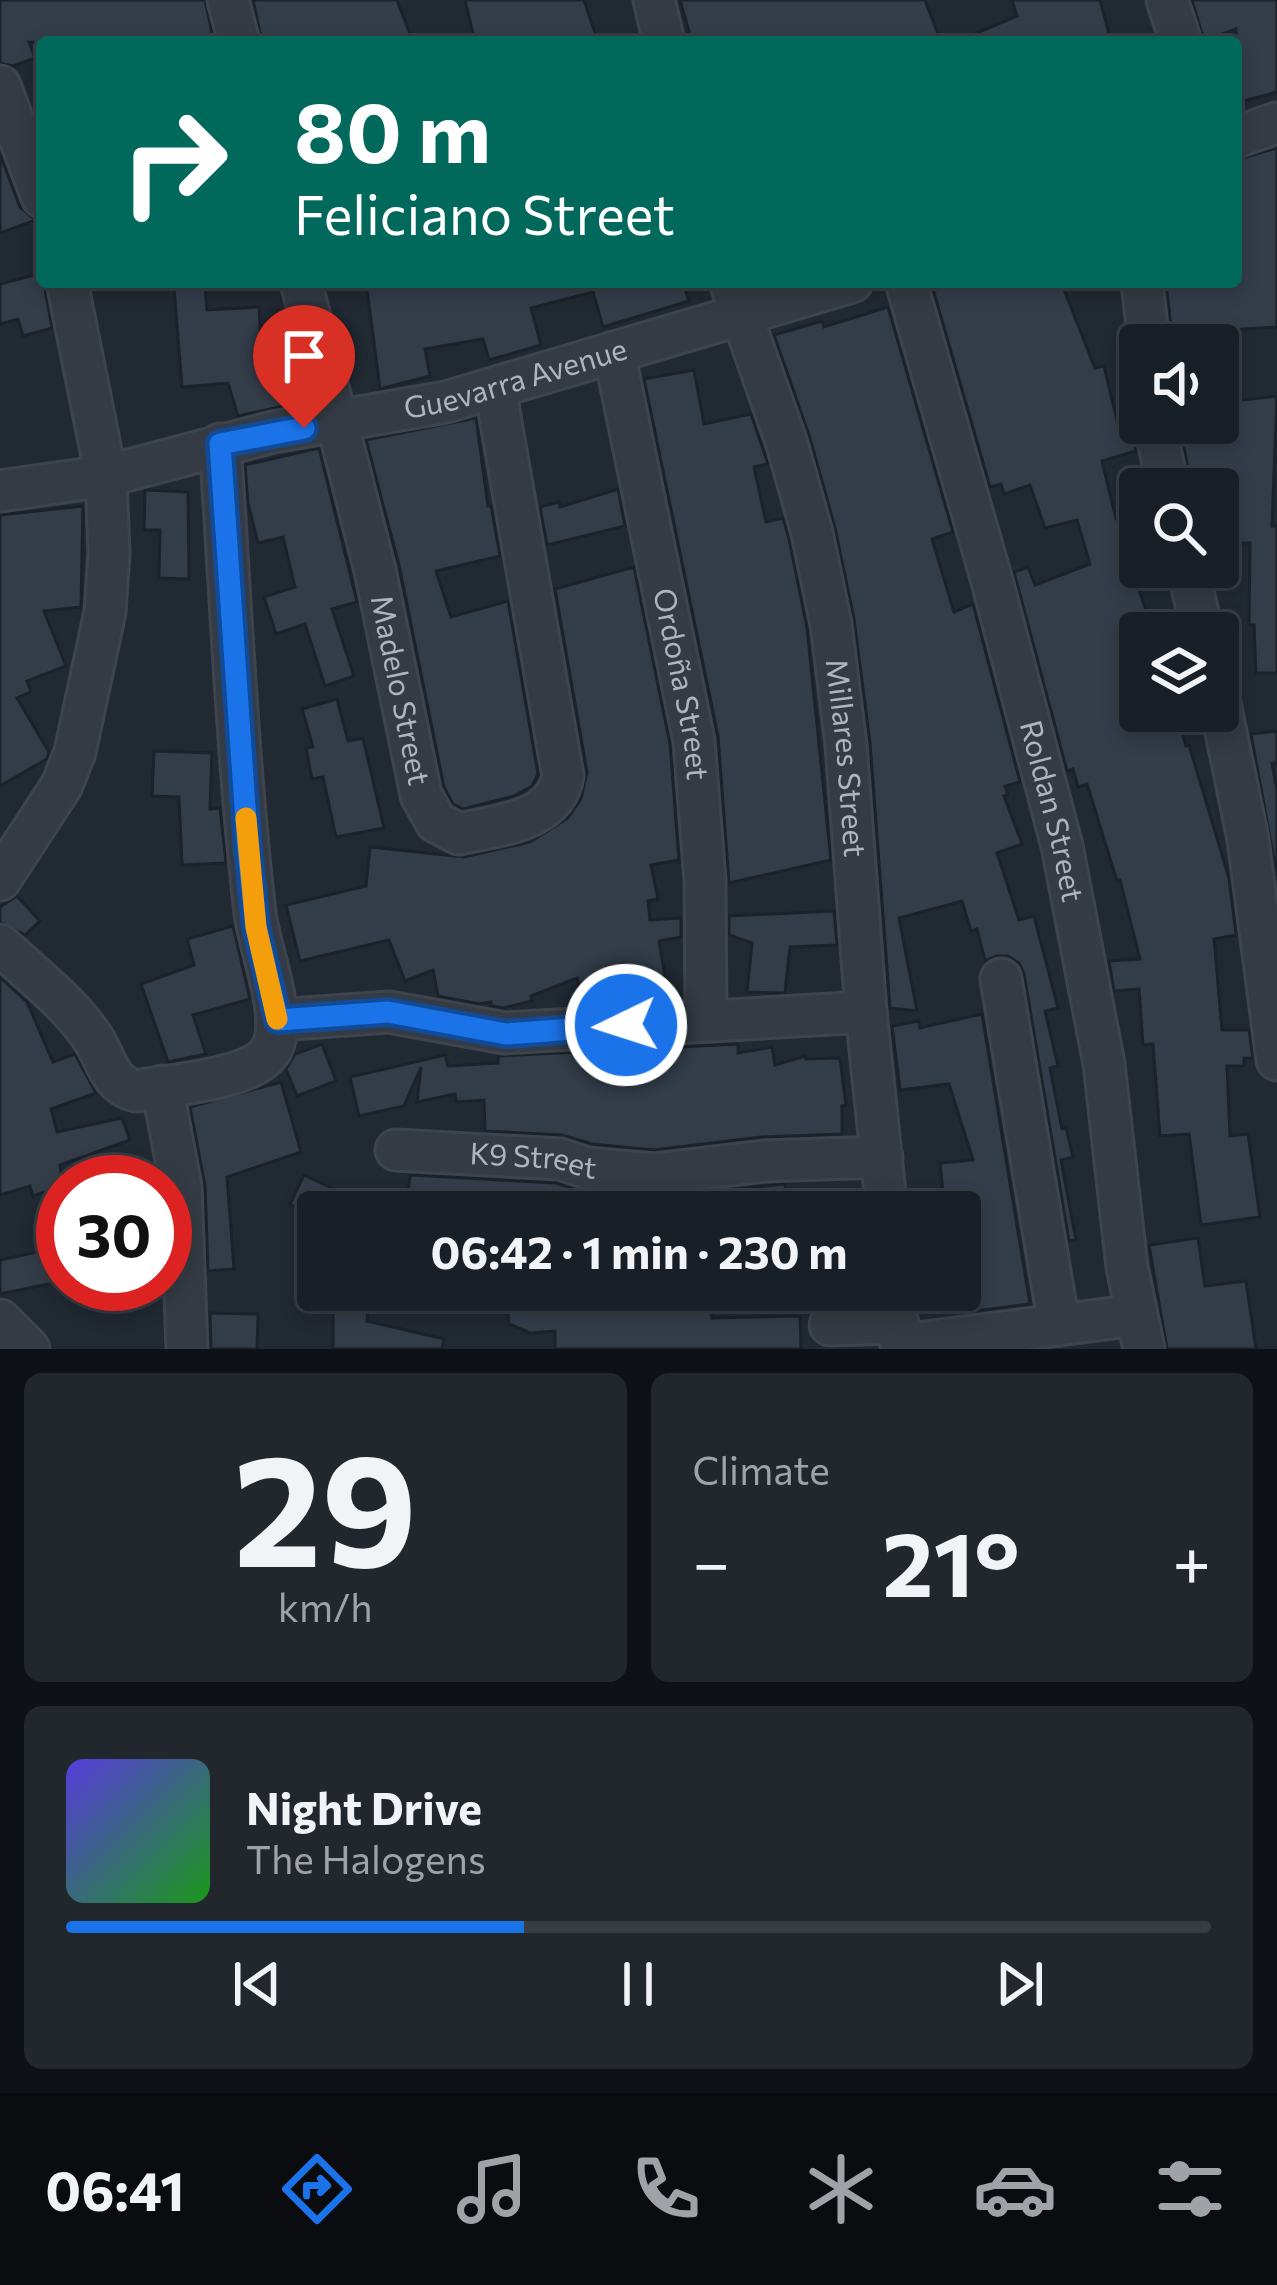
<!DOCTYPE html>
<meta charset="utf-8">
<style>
body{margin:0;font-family:Commissioner,sans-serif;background:#22272e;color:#f1f3f6;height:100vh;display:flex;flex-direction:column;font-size:45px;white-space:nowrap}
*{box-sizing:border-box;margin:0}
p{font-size:39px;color:#9fa2a7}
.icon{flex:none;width:66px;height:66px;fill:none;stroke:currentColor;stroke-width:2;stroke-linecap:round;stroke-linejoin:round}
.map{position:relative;height:1349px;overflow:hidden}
.details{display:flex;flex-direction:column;gap:24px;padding:24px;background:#0e1115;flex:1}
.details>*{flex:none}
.top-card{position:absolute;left:36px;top:36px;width:1206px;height:252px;border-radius:12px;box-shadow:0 6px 18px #0003,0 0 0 3px #373d43;background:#00695c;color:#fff;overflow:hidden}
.tools{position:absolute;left:1119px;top:324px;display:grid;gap:24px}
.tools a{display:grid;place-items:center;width:120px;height:120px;border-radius:12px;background:#191f26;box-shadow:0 6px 18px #0003,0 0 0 3px #373d43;font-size:60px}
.speed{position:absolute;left:36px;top:1155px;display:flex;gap:24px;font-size:60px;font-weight:700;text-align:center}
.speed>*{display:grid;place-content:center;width:156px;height:156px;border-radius:50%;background:#191f26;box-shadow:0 6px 18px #0003,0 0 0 3px #373d43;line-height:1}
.speed .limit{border:18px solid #d22;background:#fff;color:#111}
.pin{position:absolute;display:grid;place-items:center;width:102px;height:102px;color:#fff;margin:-123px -51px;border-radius:50% 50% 50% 0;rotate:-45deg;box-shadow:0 0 12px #0007}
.pin .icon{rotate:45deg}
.me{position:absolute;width:132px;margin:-66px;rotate:266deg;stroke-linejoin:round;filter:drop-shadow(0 0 9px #0008)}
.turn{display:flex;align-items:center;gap:42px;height:252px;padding:0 60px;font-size:54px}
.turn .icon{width:156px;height:156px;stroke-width:2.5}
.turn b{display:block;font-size:84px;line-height:102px}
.big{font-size:90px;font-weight:700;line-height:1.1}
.details .widget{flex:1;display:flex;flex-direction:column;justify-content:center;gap:18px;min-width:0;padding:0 42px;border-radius:18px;background:#22272e}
.details .dial{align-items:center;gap:0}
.dial b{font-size:156px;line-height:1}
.song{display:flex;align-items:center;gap:36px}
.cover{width:144px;height:144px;border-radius:18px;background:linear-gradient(135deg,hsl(250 70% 55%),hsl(120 70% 35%))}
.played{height:12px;border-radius:6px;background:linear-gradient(90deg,#1a73e8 40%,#373d43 40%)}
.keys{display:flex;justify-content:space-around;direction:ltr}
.heat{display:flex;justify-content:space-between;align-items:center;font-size:66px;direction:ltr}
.details .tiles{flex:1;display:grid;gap:24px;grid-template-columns:1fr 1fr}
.widget:last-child{grid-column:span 2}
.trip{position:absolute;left:297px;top:1191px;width:684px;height:120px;border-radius:12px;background:#191f26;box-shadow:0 6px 18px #0003,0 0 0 3px #373d43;font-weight:700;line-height:120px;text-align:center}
.dock{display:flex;height:192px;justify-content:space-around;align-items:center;background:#0a0c0f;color:#9fa2a7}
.dock .icon{width:84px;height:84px}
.dock .on{color:#1a73e8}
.dock b{font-size:54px;color:#f1f3f6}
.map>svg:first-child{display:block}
</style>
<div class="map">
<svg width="1277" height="1349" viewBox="0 0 1277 1349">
<rect width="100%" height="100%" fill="#212933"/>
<g fill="#333d4a" stroke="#1c222a" stroke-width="3">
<path d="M0,0H205L214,42H29L35,58L13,66L0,63Z"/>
<path d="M253,0H397L413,42H262Z"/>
<path d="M465,0H584L598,42H475Z"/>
<path d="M680,0H925L941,42H692Z"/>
<path d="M1012,0H1100L1110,37L1093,42H955L1017,16Z"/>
<path d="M1192,0H1277V92L1236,103V29L1204,41Z"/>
<path d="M1277,148V327L1197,332L1199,345H1173L1166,282H1236V160Z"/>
<path d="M0,154L20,207L36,220L0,233Z"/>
<path d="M42,273L52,328L23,336L18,319L0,324V284Z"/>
<path d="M366,282H683L689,301L603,327L593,292L531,308L541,345L489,360L483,339L425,349L430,376L380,389Z"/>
<path d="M931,282H1061L1095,368L1104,366L1118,425L1131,423L1136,451L1102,461L1116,519L1120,518L1128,546L1124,547L1154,633H1140V711H1175L1186,746L1189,745L1229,878L1236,935L1214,939L1222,1030H1249L1253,1058H1244V1066H1227L1230,1136L1248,1134L1260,1217L1201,1225L1189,1134L1160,1136L1153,1044L1143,1045L1139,989L1114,991L1109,961L1140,959L1120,880L1117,881L1087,784L1078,787L1073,769L1067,771L1014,572L1028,567L1035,585L1090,564L1077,520L1045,528L1030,485L1004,494L1001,484L990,487Z"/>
<path d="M205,285L207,310L259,307L263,378L280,373L289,405L238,416L228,383L182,387L174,288Z"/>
<path d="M888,307L953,532L932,539L954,612L973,604L1020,782L1005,786L1008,795L1004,796L1022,844L997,853L1019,920L1034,916L1058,1008L1045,1011L1058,1066L1050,1068L1062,1129L1066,1128L1073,1157L1061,1160L1076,1240L1069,1241L1024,974L1019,963L1008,956H996L985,961L977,929L971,931L962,901L899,918L917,1011L890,1008L870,743L854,619L835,528L810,438L774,335L822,321L824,327Z"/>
<path d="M694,370L704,424L751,414L768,464L754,467L766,522L783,518L789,539L807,628L831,860L729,883L718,736L644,379Z"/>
<path d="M1277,396L1272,526H1277V673H1256L1254,625H1249L1250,543H1219V492L1192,489L1179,423H1218V403Z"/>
<path d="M476,418L488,506L491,505L500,556L436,571L451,617L508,601L538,774L532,786L514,796L463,809L453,804L444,787L399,565L366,440Z"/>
<path d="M319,448L357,602L332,609L354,676L325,686L305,624L276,634L264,597L295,587L283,537L258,543L248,503L245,465Z"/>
<path d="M618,489L625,526L547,545L540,507L559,502L560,507Z"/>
<path d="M145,490L188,492L189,579L159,578L160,530H144Z"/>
<path d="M83,506L81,607L44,611L66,666L27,681L31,692L17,698L49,752L47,759L0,786V515Z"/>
<path d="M634,567L670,744L679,860L651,865L658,899L648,901L650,920L681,918V937L659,941L665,976L631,983L629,976L580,989L577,978L531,996L532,1001L503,1008L491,1006V1002L479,1004L438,996L433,970L405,981L389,940L300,961L286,905L366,886L370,847L464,857L530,842L568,818L581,799L587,772L555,589Z"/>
<path d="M337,699L348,741L363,738L384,828L336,837L323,777L312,779L306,748L313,747L302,709Z"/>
<path d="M1277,731V763H1272L1277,790V876L1251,734Z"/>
<path d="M154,751L212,753L210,809L220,808L226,863L182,865L179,797L152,796Z"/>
<path d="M17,896L40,921L25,935L0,922V907Z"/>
<path d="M834,911L837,945L790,947L785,993L747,992L752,943L729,935V916Z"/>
<path d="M233,926L250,999L193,1015L206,1054L168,1062L141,984L194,965L187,939Z"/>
<path d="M0,977L27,1002L53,1062L75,1054L96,1093L51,1109L57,1132L122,1118L130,1140L60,1165L63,1186L33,1196L30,1186L0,1195Z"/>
<path d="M982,1014L1030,1304L960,1313L957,1294H960V1212H945L940,1163L973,1160L949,1084L900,1090L892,1026L919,1021L920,1028Z"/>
<path d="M322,1044L336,1081L297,1096L286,1069L295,1054Z"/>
<path d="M738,1044V1053L772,1047L775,1065L805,1056L806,1059L840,1058L846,1105L842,1106V1134L761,1137L654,1150L592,1144L562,1135L485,1131L484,1100L456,1102L455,1094L417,1102L421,1067L404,1106L359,1116L350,1077L445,1055L448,1066L498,1063V1056Z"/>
<path d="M281,1082L301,1152L227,1177L234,1269L208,1271L205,1186L190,1107Z"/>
<path d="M304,1175L382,1212H306L290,1204Z"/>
<path d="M410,1175L555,1183L584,1192L641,1197L638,1212H406Z"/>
<path d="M785,1184L787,1212H710L709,1192Z"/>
<path d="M1198,1238L1205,1286L1246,1281L1256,1349H1167L1149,1245Z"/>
<path d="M60,1247L63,1281L0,1294V1260Z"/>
<path d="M506,1290H706L712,1318L800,1316L801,1349H555V1331L530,1333L509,1324Z"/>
<path d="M333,1305H368L367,1321L444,1339L442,1349H333Z"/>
<path d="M210,1313L258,1314L257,1349H211Z"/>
</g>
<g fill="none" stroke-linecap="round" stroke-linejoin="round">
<defs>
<g id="minor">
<path d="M228,0L239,42"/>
<path d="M654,0L664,42"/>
<path d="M1167,0L1181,42"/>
<path d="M0,86L42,197"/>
<path d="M1236,137L1277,123"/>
<path id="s1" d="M301,282L375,570L421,795L436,822L459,834C498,825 555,822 563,776L495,388"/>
<path id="s2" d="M730,282L787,444L812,533L831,624L846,745L866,1012L887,1212"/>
<path id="s3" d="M906,282L992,581L1062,846L1104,1064L1127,1267L1144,1349"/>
<path d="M1142,282L1149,345"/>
<path id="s4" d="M614,352L694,741L705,880L706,1019"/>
<path d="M1154,423L1169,489"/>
<path id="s5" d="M0,491L106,476L273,432L446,402L852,282"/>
<path d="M1187,567L1203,633"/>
<path d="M1218,694L1248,839L1277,1060"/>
<path d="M0,880L62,785L75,752L105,612L109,553L106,476L67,282"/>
<path d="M0,945C30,973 66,1000 90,1034C106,1055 107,1084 136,1091C169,1085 257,1080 272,1048C288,1016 259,948 255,913C237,757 231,600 220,444"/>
<path d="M1001,979L1059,1325"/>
<path d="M277,1020L389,1012L505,1033L866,1012"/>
<path d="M162,1086L181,1187L187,1349"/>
<path id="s6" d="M396,1150L560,1159L587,1168L654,1174L764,1161L882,1157"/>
<path d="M0,1320L29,1349"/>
<path d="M830,1325L898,1323"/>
<path d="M901,1345L1137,1315"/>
</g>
</defs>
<use href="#minor" stroke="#3e444e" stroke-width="45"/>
<use href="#minor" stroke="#343b44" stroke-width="39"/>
</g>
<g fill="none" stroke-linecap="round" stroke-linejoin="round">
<defs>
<path id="route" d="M304,428L220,444L248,850L256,927L278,1020L388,1012L506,1034L626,1025"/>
</defs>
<use href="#route" stroke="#114b97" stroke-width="30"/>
<use href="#route" stroke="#1a73e8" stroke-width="21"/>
<path stroke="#f59e0b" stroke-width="21" d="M246,818L256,927L277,1019"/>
</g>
<g text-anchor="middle" stroke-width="12" stroke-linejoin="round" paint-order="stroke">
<g font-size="30" fill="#aeb5c1" stroke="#1a2028">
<text dy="10" stroke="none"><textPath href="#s5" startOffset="528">Guevarra Avenue</textPath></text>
<text dy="10" stroke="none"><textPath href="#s4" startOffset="339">Ordoña Street</textPath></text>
<text dy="10" stroke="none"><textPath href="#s1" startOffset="420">Madelo Street</textPath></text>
<text dy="10" stroke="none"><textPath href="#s2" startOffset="492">Millares Street</textPath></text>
<text dy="10" stroke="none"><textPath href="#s3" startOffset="549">Roldan Street</textPath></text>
<text dy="10" stroke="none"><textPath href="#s6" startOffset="138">K9 Street</textPath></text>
</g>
</g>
</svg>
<div class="tools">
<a><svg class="icon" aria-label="sound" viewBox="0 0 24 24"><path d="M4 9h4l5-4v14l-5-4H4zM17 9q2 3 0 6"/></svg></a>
<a><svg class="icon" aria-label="search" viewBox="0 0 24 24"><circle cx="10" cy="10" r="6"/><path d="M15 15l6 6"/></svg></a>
<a><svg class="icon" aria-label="layers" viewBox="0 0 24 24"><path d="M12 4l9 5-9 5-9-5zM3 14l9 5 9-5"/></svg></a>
</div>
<div class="speed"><div class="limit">30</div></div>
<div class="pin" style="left:304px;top:428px;background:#d93025"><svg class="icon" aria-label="arrive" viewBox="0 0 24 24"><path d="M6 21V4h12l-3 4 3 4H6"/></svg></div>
<svg class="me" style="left:626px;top:1025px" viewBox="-20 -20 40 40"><circle r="17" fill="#1a73e8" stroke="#fff" stroke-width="3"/><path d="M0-11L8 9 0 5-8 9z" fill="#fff"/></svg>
<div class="trip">06:42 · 1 min · 230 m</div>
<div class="top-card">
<div class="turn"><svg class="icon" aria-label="right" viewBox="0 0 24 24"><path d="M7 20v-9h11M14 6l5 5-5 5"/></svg><div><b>80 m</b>Feliciano Street</div></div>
</div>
</div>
<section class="details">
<div class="tiles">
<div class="widget dial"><b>29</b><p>km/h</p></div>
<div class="widget"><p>Climate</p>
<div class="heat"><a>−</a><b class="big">21°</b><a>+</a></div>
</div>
<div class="widget">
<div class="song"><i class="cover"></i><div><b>Night Drive</b><p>The Halogens</p></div></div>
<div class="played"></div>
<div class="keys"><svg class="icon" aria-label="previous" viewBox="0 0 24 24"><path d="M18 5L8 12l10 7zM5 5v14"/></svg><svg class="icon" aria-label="pause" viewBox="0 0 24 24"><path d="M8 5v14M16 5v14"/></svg><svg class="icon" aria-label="next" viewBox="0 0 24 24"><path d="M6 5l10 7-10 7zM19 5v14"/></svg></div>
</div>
</div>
</section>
<nav class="dock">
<b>06:41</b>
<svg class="icon on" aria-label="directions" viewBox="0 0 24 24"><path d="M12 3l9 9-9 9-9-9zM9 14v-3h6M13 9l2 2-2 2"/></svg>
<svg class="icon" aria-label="music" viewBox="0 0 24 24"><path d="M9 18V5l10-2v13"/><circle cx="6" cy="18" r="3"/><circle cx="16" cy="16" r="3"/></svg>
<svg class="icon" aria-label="phone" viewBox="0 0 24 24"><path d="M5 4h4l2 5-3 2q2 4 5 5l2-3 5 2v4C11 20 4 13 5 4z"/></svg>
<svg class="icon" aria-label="climate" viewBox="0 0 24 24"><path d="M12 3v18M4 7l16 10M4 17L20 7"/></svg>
<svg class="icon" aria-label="car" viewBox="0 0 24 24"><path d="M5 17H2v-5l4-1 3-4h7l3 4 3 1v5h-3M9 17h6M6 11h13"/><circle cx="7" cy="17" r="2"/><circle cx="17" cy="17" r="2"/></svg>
<svg class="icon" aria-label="filters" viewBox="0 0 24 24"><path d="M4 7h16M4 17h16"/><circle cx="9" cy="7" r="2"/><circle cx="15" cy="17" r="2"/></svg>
</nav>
